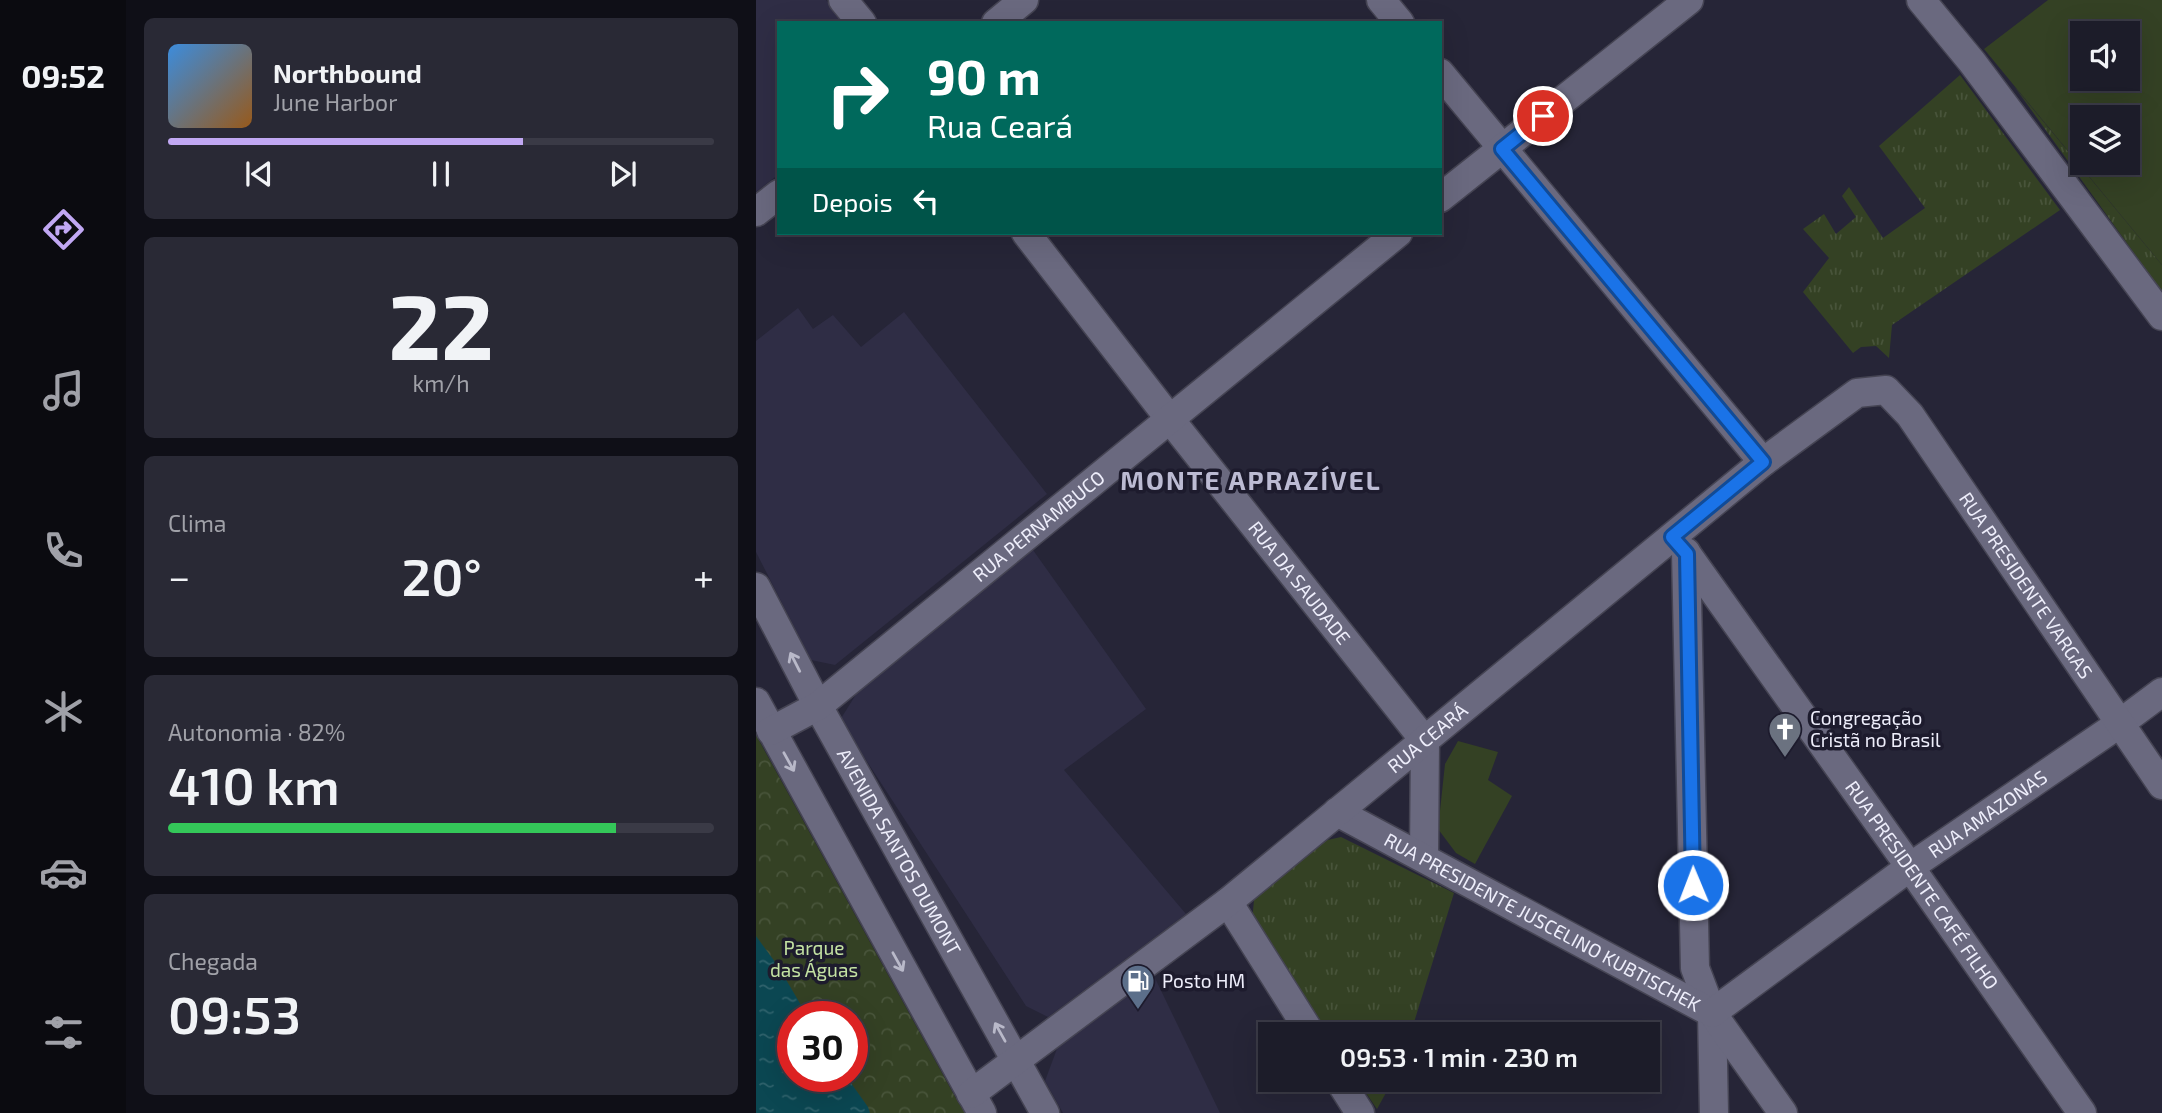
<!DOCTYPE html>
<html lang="pt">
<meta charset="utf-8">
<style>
body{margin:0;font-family:"Exo 2",sans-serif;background:#292935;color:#f1f3f6;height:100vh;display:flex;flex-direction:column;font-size:26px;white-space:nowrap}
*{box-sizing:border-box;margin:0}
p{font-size:23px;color:#a0a1a8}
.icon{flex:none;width:38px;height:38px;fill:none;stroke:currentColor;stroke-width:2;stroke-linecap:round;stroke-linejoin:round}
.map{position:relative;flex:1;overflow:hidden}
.panel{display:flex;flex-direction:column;gap:18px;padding:18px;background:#0f0f17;width:630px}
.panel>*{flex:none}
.banner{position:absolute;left:21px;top:21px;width:665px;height:214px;border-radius:0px;box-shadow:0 7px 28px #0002,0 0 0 2px #3a3a46;background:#00695c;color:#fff;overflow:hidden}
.tools{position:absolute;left:1314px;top:21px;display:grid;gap:14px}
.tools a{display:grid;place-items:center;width:70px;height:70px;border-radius:0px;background:#1c1c29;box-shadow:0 7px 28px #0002,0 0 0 2px #3a3a46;font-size:35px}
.speed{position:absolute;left:21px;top:1001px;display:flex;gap:14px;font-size:35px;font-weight:700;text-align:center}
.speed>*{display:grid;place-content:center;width:91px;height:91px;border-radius:50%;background:#1c1c29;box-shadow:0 7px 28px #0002,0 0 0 2px #3a3a46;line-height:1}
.speed .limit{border:10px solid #d22;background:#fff;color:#111}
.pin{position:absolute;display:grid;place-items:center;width:60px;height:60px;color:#fff;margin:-30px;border:4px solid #fff;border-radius:50%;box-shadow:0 2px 7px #0007}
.me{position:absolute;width:77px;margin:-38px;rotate:359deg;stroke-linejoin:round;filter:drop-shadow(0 0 5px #0008)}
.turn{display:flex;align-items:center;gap:24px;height:147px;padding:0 35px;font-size:32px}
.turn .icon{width:91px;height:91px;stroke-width:2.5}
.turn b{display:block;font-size:49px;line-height:60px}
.then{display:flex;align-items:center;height:66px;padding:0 35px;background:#0003;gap:14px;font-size:26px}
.big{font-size:52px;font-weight:600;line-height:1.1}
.panel .card{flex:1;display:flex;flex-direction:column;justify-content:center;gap:10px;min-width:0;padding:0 24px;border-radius:10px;background:#292935}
.panel .dial{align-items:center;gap:0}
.dial b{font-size:91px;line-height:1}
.song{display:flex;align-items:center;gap:21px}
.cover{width:84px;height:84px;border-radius:10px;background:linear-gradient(135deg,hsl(210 70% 55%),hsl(30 70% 35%))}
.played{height:7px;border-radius:4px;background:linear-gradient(90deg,#c1a8f3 65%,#3a3a46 65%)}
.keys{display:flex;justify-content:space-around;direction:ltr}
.heat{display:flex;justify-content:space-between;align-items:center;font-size:38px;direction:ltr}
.charge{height:10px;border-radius:5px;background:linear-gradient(90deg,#34c759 82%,#3a3a46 0)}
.trip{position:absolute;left:502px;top:1022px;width:402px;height:70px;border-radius:0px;background:#1c1c29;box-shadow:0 7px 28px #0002,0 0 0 2px #3a3a46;font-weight:600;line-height:70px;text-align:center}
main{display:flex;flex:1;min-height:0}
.menu{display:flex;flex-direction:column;width:126px;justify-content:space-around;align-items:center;background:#0b0b10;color:#a0a1a8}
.menu .icon{width:49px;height:49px}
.menu .selected{color:#c1a8f3}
.menu b{font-size:32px;color:#f1f3f6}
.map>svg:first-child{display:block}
</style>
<main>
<nav class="menu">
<b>09:52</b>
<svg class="icon selected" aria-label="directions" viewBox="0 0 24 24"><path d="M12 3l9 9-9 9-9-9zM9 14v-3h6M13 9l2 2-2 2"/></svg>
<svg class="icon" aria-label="music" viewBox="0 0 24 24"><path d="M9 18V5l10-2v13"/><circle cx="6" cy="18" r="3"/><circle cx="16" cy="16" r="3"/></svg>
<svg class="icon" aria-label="phone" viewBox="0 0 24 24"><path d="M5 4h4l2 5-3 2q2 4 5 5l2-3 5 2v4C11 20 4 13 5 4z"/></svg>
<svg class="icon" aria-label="climate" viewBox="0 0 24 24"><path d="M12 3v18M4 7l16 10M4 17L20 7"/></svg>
<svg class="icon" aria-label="car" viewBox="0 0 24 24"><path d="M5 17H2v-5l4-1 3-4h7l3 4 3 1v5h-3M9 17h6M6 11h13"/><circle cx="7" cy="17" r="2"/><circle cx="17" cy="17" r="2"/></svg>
<svg class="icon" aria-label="filters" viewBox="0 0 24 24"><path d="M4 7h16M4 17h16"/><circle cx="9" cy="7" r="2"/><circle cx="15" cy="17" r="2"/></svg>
</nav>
<section class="panel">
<div class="card">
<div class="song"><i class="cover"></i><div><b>Northbound</b><p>June Harbor</p></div></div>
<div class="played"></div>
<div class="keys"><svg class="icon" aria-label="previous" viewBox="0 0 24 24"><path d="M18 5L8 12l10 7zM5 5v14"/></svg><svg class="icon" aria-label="pause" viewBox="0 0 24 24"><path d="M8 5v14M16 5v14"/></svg><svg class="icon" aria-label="next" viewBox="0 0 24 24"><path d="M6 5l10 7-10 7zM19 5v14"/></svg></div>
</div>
<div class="card dial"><b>22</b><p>km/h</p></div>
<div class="card"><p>Clima</p>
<div class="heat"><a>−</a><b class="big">20°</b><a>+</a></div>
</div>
<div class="card"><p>Autonomia · 82%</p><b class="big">410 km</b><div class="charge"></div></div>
<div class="card"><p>Chegada</p><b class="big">09:53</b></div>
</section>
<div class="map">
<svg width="1406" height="1113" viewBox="0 0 1406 1113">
<defs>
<pattern id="grass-tufts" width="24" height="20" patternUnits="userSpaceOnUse" patternTransform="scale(1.75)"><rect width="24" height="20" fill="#344124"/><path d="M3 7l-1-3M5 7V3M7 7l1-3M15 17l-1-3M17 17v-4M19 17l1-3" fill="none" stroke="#48543a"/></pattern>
<pattern id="forest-crowns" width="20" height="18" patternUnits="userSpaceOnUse" patternTransform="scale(1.75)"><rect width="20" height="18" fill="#344124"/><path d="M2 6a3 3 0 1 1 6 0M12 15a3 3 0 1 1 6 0" fill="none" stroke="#48543a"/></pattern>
<pattern id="water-ripples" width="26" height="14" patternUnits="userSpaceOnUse" patternTransform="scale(1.75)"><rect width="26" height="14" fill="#0b4752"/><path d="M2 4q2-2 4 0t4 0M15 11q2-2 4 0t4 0" fill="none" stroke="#2f626c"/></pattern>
</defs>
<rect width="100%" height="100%" fill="#262537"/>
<g fill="#2f2d45">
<path d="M0,0H70L88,23H23V174L0,192Z"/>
<path d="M42,308L57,329L77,315L105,347L148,312L291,494L79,665L55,660L0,552V341Z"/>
<path d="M277,550L390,709L308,770L430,914L292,1017L270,1006L84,720L104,688Z"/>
<path d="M398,976L464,1113H307L289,1081L302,1046Z"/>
</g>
<g fill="url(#grass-tufts)">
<path d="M1204,75L1304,210L1136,325L1133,358L1120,346L1105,347L1097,353L1047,292L1073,258L1047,229L1068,214L1080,234L1100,217L1086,196L1093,187L1127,238L1169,208L1123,146Z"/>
<path d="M1258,86L1406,265V292Z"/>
<path d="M585,837L698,893L655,1032L657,1034H571L496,922L498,900L563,842Z"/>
<path d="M601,1080H637L621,1109Z"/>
</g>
<path fill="url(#forest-crowns)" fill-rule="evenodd" d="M0,735L202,1102L209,1113H0ZM37,1017H96V1076H37Z"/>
<g fill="#344124" fill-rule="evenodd">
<path d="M1292,0H1406V265L1228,49ZM1326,33H1372V79H1326ZM1326,117H1372V163H1326Z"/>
<path d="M702,741L742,752L732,780L756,796L719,864L700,853L682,829L689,764Z"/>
</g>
<path fill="url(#water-ripples)" d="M0,936L22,966L52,1017H37V1076H90L112,1107L114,1113H0Z"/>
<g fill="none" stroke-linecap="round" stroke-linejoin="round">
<defs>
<g id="minor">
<path d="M87,0L106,23"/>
<path d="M625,0L644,23"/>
<path d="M1165,0L1216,62L1406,316"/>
<path d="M240,23L268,0"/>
<path d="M684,73L1007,462"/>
<path d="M684,198L933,0"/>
<path d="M0,212L23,194"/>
<path id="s1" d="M270,233L413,418L669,741L668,857"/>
<path d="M930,552L939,968L956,1013L958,1113"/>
<path id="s2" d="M931,554L1154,867L1326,1113"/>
<path id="s3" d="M0,587L62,706L289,1113"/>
<path d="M0,702L226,1113"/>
<path id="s4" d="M15,731L62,706L642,233"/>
<path id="s5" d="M581,812L956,1013L1027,1113"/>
<path d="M472,902L555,1034"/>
<path id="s6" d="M956,1013L1154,867L1363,724L1406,692"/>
<path d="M583,1080L604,1113"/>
<path id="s7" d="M215,1094L472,902L1007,462L1101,393L1130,390L1154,415L1406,785"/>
</g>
</defs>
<use href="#minor" stroke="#454453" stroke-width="31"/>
<use href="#minor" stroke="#6a697f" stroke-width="28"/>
</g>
<defs><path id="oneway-shaft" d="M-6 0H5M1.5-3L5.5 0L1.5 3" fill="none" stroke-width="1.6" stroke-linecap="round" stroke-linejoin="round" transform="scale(1.75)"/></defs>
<g stroke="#b9b9c9">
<use href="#oneway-shaft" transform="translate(39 662) rotate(-117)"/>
<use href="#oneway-shaft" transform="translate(33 762) rotate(61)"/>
<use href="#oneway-shaft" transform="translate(142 962) rotate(61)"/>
<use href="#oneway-shaft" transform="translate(244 1032) rotate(-119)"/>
</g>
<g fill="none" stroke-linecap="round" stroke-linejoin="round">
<defs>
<path id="route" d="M787,116L746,149L1007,462L916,537L931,554L937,885"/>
</defs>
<use href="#route" stroke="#114b97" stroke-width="18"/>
<use href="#route" stroke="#1a73e8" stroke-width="12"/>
</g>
<defs>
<symbol id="church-pin" viewBox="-11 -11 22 30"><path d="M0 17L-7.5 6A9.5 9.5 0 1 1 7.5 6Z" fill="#6b7280" stroke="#1d1b2d"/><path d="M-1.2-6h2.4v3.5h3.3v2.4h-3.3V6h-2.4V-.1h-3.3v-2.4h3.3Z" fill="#fff"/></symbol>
<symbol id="fuel-pin" viewBox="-11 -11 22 30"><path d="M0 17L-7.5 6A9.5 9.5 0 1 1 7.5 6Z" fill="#5c6f8a" stroke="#1d1b2d"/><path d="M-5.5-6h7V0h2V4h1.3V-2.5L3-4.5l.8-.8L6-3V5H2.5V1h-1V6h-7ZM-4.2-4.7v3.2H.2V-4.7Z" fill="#fff"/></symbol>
</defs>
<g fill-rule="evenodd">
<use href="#church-pin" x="1010" y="710" width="38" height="52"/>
<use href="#fuel-pin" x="363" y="962" width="38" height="52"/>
</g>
<g text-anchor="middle" stroke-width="7" stroke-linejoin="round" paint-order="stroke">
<g font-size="19" fill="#eeeefb" stroke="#1d1b2d">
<text dy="7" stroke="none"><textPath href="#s4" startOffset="338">RUA PERNAMBUCO</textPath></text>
<text dy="7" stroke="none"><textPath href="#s1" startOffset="444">RUA DA SAUDADE</textPath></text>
<text dy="7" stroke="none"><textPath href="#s7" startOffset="1400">RUA PRESIDENTE VARGAS</textPath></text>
<text dy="7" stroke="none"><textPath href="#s7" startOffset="579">RUA CEARÁ</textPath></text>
<text dy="7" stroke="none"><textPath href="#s6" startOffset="340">RUA AMAZONAS</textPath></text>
<text dy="7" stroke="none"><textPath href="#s3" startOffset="301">AVENIDA SANTOS DUMONT</textPath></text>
<text dy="7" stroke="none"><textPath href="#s2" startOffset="406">RUA PRESIDENTE CAFÉ FILHO</textPath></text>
<text dy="7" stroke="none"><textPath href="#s5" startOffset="233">RUA PRESIDENTE JUSCELINO KUBTISCHEK</textPath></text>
</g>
<g font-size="19" fill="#eeeefb" stroke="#1d1b2d" text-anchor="start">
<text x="1054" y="725">Congregação<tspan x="1054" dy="22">Cristã no Brasil</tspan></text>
<text x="406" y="988">Posto HM</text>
</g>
<g font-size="19" fill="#c4e2a3" stroke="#1d1b2d">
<text x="58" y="955">Parque<tspan x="58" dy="22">das Águas</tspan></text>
</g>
<g font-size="26" font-weight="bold" letter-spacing="2" fill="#bcbbd3" stroke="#1d1b2d">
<text x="495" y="490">MONTE APRAZÍVEL</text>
</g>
</g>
</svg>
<div class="tools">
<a><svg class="icon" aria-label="sound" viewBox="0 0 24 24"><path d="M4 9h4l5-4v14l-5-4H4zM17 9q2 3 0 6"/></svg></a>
<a><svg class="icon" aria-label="layers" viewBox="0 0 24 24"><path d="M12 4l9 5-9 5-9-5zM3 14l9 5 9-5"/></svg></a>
</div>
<div class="speed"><div class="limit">30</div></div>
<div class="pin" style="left:787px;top:116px;background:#d93025"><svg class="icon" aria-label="arrive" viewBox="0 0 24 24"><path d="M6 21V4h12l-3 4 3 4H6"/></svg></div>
<svg class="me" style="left:937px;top:885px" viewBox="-20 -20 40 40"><circle r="17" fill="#1a73e8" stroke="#fff" stroke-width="3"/><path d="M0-11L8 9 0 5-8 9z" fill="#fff"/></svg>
<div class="trip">09:53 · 1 min · 230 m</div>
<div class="banner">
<div class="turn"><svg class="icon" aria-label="right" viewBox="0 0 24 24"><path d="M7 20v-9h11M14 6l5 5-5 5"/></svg><div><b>90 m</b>Rua Ceará</div></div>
<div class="then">Depois<svg class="icon" aria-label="left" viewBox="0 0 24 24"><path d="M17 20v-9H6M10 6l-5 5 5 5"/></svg></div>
</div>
</div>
</main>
